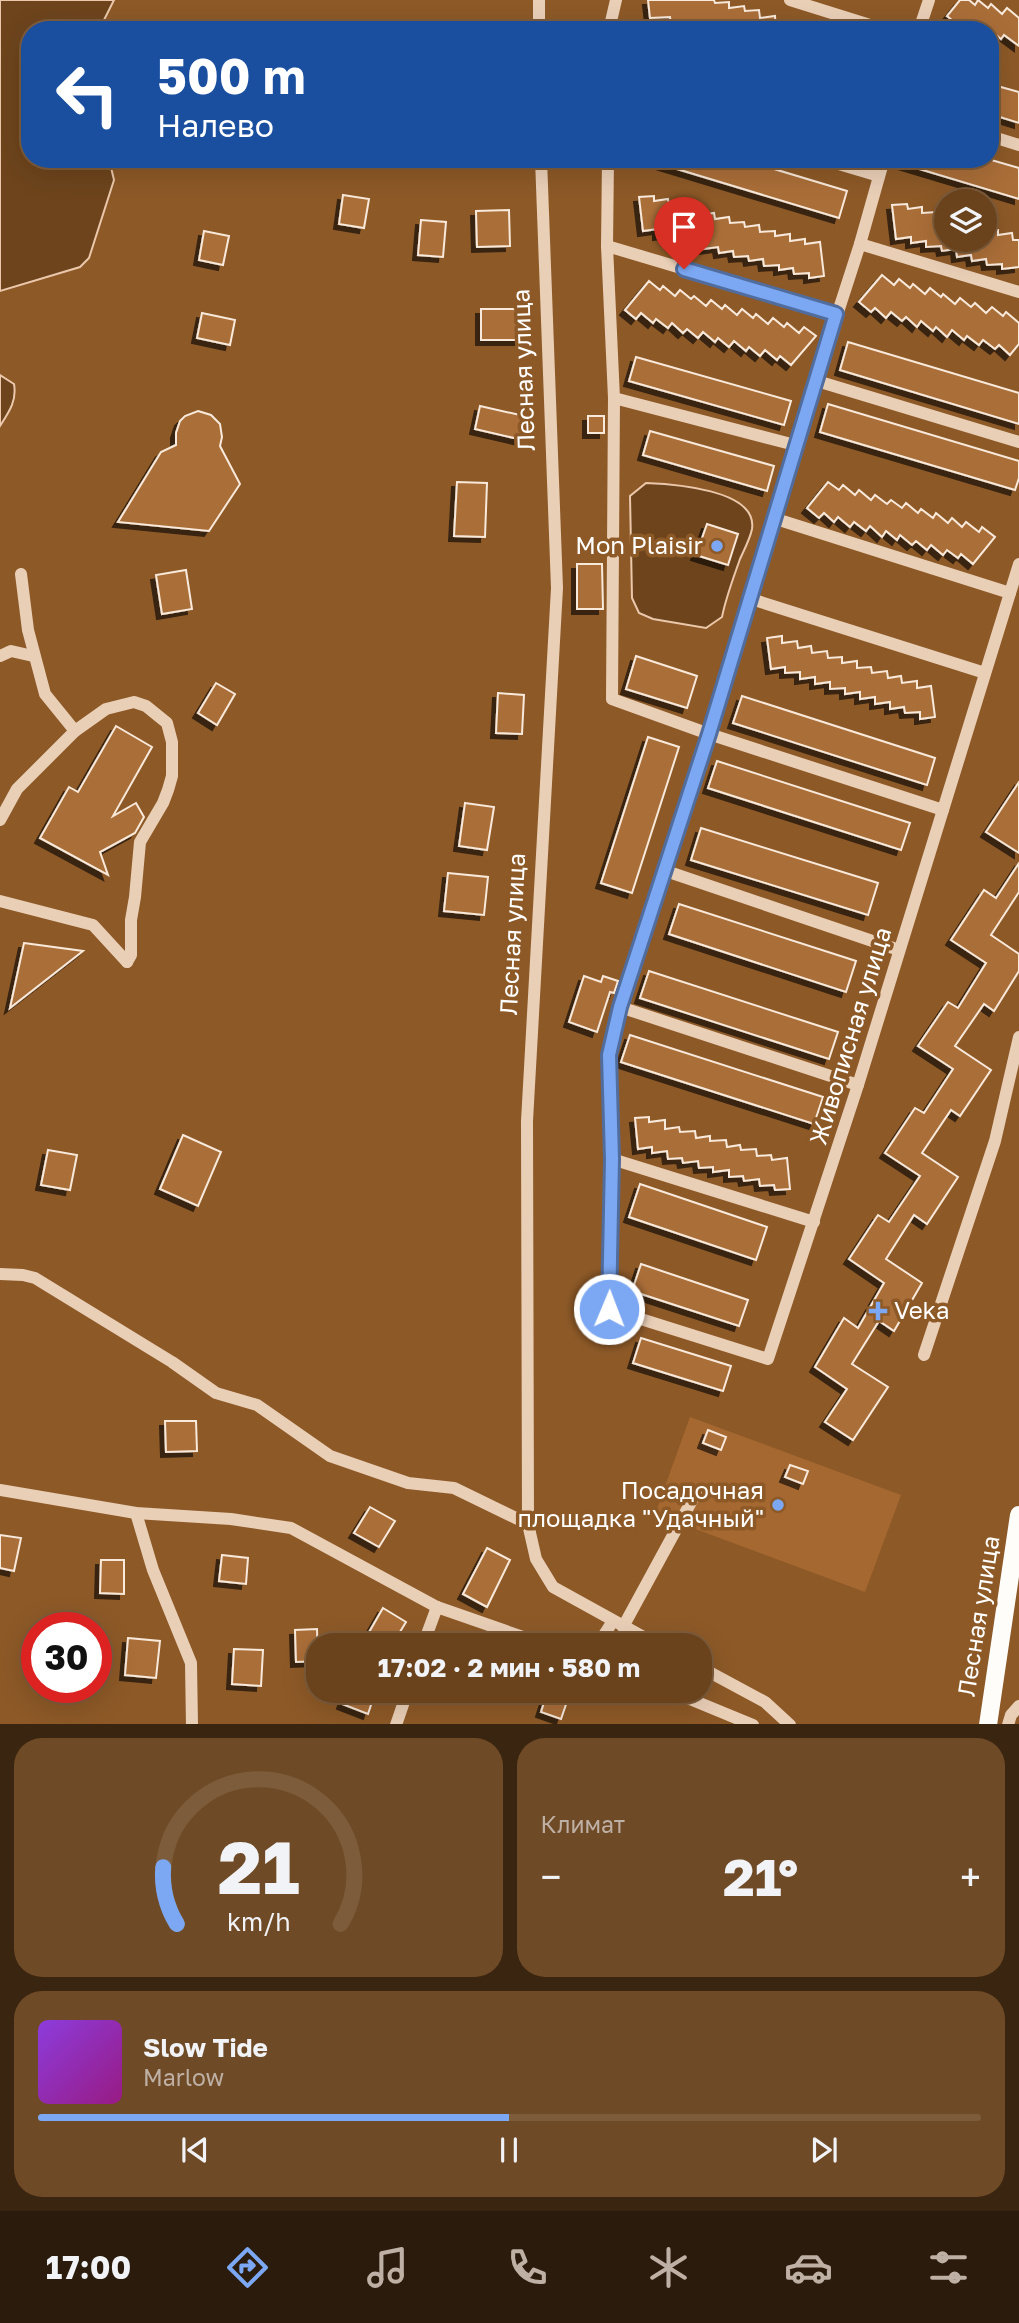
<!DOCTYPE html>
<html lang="ru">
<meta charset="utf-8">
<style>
body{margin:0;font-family:"Golos Text",sans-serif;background:#6f4a26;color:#f1f3f6;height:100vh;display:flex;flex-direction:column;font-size:26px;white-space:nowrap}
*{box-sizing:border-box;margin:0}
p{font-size:23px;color:#beb0a4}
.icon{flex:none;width:38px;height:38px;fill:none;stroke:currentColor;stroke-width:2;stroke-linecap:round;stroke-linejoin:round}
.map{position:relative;height:1724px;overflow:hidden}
.drawer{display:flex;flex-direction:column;gap:14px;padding:14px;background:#3a2510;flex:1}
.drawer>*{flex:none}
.banner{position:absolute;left:21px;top:21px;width:978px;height:147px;border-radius:28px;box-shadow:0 7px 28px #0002,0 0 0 2px #7d5c3b;background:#1a4fa0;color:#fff;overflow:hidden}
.fabs{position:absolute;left:934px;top:189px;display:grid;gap:14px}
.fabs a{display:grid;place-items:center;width:63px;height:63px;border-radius:50%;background:#6a431d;box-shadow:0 7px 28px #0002,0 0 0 2px #7d5c3b;font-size:35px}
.speed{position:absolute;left:21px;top:1612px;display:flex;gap:14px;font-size:35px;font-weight:700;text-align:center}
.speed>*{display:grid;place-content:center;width:91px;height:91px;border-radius:50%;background:#6a431d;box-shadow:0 7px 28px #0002,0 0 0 2px #7d5c3b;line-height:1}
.speed .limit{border:10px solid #d22;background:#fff;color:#111}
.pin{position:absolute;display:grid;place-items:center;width:60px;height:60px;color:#fff;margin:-72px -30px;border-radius:50% 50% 50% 0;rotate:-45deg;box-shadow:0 0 7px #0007}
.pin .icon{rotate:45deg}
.me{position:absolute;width:77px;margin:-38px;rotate:1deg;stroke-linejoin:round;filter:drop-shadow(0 0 5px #0008)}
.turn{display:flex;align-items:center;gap:24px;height:147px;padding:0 21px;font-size:32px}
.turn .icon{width:91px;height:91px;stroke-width:2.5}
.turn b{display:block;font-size:49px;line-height:60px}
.big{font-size:52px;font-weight:700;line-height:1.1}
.drawer .card{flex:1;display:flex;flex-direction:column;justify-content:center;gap:10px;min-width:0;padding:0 24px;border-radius:28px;background:#6f4a26}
.drawer .dial{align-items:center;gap:0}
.dial svg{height:182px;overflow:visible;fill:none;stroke:#7d5c3b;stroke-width:7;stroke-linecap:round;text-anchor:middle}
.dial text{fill:#f1f3f6;stroke:none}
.song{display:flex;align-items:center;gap:21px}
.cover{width:84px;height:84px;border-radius:10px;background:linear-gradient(135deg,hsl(270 70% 55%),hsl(310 70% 35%))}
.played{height:7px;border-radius:4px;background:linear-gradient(90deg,#7ca8f3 50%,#7d5c3b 50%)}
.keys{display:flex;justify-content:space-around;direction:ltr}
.heat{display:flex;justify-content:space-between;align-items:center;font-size:38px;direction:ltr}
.drawer .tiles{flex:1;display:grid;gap:14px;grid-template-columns:1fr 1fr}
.card:last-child{grid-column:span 2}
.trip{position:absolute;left:306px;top:1633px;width:406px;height:70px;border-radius:28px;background:#6a431d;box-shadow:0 7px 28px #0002,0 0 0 2px #7d5c3b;font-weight:700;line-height:70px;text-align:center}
.tab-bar{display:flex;height:112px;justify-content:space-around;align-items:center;background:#2a1b0c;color:#beb0a4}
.tab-bar .icon{width:49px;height:49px}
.tab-bar .on{color:#7ca8f3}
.tab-bar b{font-size:32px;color:#f1f3f6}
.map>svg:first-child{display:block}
</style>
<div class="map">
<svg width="1019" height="1725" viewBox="0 0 1019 1725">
<defs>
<filter id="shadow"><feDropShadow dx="-5" dy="5" stdDeviation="0" flood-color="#0009"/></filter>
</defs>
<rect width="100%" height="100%" fill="#8d5927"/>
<path fill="#a56831" d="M690,1417L901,1495L865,1592L655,1514Z"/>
<g fill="#6d441c" stroke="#ebc8ab" stroke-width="2">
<path d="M0,0H114L99,30H30V159H109L114,180L89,258L80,267L0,291Z"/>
<path d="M0,375L14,384C17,401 9,412 0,426Z"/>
<path d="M646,483C671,484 758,489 752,529C750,539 744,550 740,559C733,579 726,597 722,617L706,628L653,619L639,613L632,598L630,496Z"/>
</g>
<g fill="#aa6e37" stroke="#f8e9db" stroke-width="2" filter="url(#shadow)">
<path d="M648,0H714L715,3L729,2V8L744,6L745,11L759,10L760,18L775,16L776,30H699V25L686,26V21L671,23L670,17L650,18Z"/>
<path d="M960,0H969L975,5L978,0L988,8L991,4L1002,14L1007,8L1019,18V46L1004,35L1001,39L990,30H971L961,22L958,25L947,16Z"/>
<path d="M990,84L1019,92V123L990,114Z"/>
<path d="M655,159H741L847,191L839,218L654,162Z"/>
<path d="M896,159H988L1019,168V199L896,162Z"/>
<path d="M343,195L369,199L364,228L339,224Z"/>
<path d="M654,196V201L668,199L669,205L684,204L685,209L699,207L700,215L714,213L715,219L729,217L730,223L744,222L745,227L759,225L760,232L775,231V236L790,234V241L805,239V244L820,242L824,276L809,278V273L794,274L793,268L779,270V265L764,266L763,259L749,261L748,256L734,257L733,251L719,253L718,247L703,249V241L688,243V238L673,239L672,233L658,235V229L643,231L639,197Z"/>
<path d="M907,204L908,209L922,207V213L937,212L938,217L947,216V240H985V231L998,230V235L1012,233L1013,240H1019V267L1002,269V264L987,265L986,259L972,261L971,255L957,257L956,249L942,251L941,246L926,247V241L911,243V237L896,239L892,205Z"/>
<path d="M509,210L510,246L477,247L476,211Z"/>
<path d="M421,220L446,222L443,257L418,255Z"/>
<path d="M204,231L229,236L223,265L199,260Z"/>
<path d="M882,275L894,285L899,279L910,288L913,284L925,294L930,288L941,297L943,294L955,304L960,298L971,307L975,303L986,313L992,307L1003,316L1006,312L1019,323V344L1010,355L999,345L995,349L983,340L979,345L967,336L964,340L952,330L947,337L936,327L933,331L921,321L917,327L906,317L902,321L891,312L886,318L875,308L871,312L859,302Z"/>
<path d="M649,281L660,290L663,286L675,296L680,290L691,299L694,296L706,306L711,300L722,309L725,305L737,315L742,309L753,318L756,314L768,324L773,318L784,327L787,323L799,333L804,327L816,336L791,365L780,356L777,360L765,350L760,356L749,347L746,351L734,341L729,347L718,338L715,342L703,332L698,338L687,329L683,333L672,323L668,328L656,319L653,323L641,313L636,319L625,310Z"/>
<rect x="481" y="309" width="39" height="31"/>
<path d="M202,313L235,320L230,345L197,338Z"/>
<path d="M848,342L1019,393V424L840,370Z"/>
<path d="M636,357L791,401L784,425L629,381Z"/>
<path d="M828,404L1019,461V478L1015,490L820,432Z"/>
<path d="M480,406L533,418L527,441L475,429Z"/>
<path d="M198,411L211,415L220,424L222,437L220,446L240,484L209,531L118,522L161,452L176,445V433L180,421L185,416Z"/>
<rect x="588" y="416" width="16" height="17"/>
<path d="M650,431L774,466L767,491L643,455Z"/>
<path d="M457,482L487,483L485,537L454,536Z"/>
<path d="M828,482L839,490L843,485L855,495L859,490L871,500L875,495L887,504L891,500L902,508L906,503L918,513L921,509L933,518L936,513L948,523L952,518L962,527L966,522L979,532L982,527L995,537L973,564L961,554L958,558L947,550L943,555L931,545L927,550L916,541L912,545L900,535L897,540L886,531L882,537L870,526L866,531L854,522L850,527L838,517L834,522L824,513L819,518L807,508Z"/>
<path d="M707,524L738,534L728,565L696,555Z"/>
<path d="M577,564H602L603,609H577Z"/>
<path d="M186,570L192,609L162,614L156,575Z"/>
<path d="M782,636V643L797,641L798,648L811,646L812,653L827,651L828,658L842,657V663L857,661V668L871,667L872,673L887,671L888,678L901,676L902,683L917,681V688L931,686L935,717L920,719V712L905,713L904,707L890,709V702L875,704V697L860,699V692L845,694V688L830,689V682L815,684V677L800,679V672L785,673V667L771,669L767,638Z"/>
<path d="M636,656L697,676L687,708L626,689Z"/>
<path d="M216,683L235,694L217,725L198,713Z"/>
<path d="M498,693L524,695L522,734L496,733Z"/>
<path d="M742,696L935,758L927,785L733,723Z"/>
<path d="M116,726L152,747L113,816L136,803L144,817L135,833L100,852L108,875L40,838L69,787L78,792Z"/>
<path d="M648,737L679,747L632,893L601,883Z"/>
<path d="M717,761L910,823L901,850L708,788Z"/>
<path d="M1019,782V853L986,832Z"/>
<path d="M465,803L494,807L487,850L459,846Z"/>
<path d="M701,828L878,883L868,915L691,860Z"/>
<path d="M1019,863V892L991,935L1019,954V971L994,1011L984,1004L955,1046L991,1070L960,1116L951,1110L922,1153L958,1177L927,1224L914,1215L886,1259L922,1283L894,1331L879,1321L852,1364L888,1387L853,1440L825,1422L847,1389L815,1367L844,1318L858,1328L884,1283L849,1259L878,1215L889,1222L920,1176L885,1153L915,1108L924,1113L953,1069L918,1046L948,1002L958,1008L986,963L951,940L984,890L996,898Z"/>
<path d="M448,873L488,877L484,915L444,911Z"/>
<path d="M679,904L856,961L846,992L669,934Z"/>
<path d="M24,943L83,951L10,1008Z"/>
<path d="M649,971L838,1032L829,1059L640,998Z"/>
<path d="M584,976L601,982L603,976L618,981L614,993L610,992L597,1032L569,1022Z"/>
<path d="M630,1035L823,1097L814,1124L621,1062Z"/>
<path d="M649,1117V1122L665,1120V1129L679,1127L680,1132L695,1131L696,1138L710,1136V1141L726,1140L727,1147L740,1145L741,1150L756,1149L757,1156L771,1155L772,1160L787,1158L790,1189L775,1190L774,1185L760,1186L759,1179L744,1181L743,1176L729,1177V1170L713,1172V1167L699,1168L698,1161L683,1163L682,1158L668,1159L667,1151L652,1153V1147L638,1149L635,1118Z"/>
<path d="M183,1135L221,1152L198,1206L160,1189Z"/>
<path d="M48,1150L77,1155L70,1190L41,1185Z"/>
<path d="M640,1184L767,1227L756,1260L629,1217Z"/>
<path d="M641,1264L748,1300L739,1326L632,1291Z"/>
<path d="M641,1338L731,1366L723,1391L633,1363Z"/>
<path d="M165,1421H196L197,1451L166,1452Z"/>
<path d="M708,1430L726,1437L721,1450L703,1443Z"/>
<path d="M790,1465L808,1471L803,1484L785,1477Z"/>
<path d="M370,1507L395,1521L379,1547L354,1533Z"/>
<path d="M0,1535L21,1538L14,1571L0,1568Z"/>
<path d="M487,1548L510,1560L487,1607L463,1594Z"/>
<path d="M222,1555L248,1558L246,1584L219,1581Z"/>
<path d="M101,1560H124V1594L100,1593Z"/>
<path d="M383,1608L406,1622L392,1645H387L368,1634Z"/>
<path d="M317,1629L318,1661L296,1662L295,1630Z"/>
<path d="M128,1638L160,1641L156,1678L125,1675Z"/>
<path d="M234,1649L263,1650L261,1686L232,1684Z"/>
<path d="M347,1690H376L368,1714L342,1704Z"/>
<path d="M548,1690H571L561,1719L541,1712Z"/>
</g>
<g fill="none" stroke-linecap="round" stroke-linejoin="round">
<g stroke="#eacfb7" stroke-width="12">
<path d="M539,0V30"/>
<path d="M790,0L886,30"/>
<path d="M609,30L616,0"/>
<path d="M919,30L929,0"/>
<path d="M990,136L1019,145"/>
<path d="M541,159L557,588L527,1121L528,1524L536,1559L553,1587L658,1645"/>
<path d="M608,159L607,246L614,398L612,699L709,734L943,810"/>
<path d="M822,159L879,176"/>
<path d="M884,159L860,244L795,445L709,734L620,1007L609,1055L612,1159L609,1309L768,1359L858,1085L1019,564"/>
<path d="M860,244L1019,292"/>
<path d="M607,246L836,314"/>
<path d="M817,381L1019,442"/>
<path d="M614,398L795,445"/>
<path d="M773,518L1010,593"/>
<path d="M21,574L28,630L45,694L75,731L106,709L134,702L146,706L167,723L172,742V776L168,790L163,803L140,842L135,897L131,920V955L127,962"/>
<path d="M748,598L985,673"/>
<path d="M0,656L11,651L33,656"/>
<path d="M0,820L17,789L75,731"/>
<path d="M663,870L899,950"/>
<path d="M0,901L93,925L127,962"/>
<path d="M620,1007L858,1085"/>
<path d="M612,1159L814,1222"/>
<path d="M0,1274L23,1275L35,1278L172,1362L216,1393L257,1405L330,1456L408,1483L454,1488L528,1524"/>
<path d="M924,1355L995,1141L1019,1037"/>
<path d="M0,1490L136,1513L231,1519L291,1528L437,1607L546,1645"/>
<path d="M136,1513L153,1570L191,1663L192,1725"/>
<path d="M623,1627L696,1493"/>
<path d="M423,1645L437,1607"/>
<path d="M588,1645L604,1635L613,1621"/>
<path d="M700,1667L765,1702L790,1725"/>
<path d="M668,1690L753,1725"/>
<path d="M396,1725L408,1690"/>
<path d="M1008,1725L1011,1715L1019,1706"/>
</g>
<path stroke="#fffdfa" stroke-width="18" d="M988,1725L1019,1515"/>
</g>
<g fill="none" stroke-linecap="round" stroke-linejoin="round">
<defs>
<path id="route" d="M609,1309L612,1159L609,1055L620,1007L709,734L836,314L684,269"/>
</defs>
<use href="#route" stroke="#516d9e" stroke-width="18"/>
<use href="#route" stroke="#7ca8f3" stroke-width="12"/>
</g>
<g fill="#7ca8f3" stroke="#8d5927" stroke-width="2.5">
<circle cx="717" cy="546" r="7"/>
<path d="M874.5 1300.5h7v7h7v7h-7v7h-7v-7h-7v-7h7z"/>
<circle cx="778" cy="1505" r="7"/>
</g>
<g text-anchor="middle" stroke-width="7" stroke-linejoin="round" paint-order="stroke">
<g font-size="24" fill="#fff" stroke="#8d5927">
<text transform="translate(524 370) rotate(-92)" y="8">Лесная улица</text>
<text transform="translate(513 934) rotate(-87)" y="8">Лесная улица</text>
<text transform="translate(851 1036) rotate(-73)" y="8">Живописная улица</text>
<text transform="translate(979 1616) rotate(-81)" y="8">Лесная улица</text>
</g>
<g font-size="24" fill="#fff" stroke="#8d5927" text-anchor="end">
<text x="703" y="554">Mon Plaisir</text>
<text x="894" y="1319" text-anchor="start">Veka</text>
<text x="764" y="1499">Посадочная<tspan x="764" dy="28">площадка "Удачный"</tspan></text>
</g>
</g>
</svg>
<div class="fabs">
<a><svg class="icon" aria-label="layers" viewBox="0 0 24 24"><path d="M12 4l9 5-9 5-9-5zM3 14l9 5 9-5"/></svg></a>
</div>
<div class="speed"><div class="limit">30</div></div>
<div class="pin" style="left:684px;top:269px;background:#d93025"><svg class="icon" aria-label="arrive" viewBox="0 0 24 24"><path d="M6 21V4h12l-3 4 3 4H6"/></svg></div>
<svg class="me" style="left:609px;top:1309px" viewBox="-20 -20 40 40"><circle r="17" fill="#7ca8f3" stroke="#fff" stroke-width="3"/><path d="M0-11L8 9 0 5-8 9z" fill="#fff"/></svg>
<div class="trip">17:02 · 2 мин · 580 m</div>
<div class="banner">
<div class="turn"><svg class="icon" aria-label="left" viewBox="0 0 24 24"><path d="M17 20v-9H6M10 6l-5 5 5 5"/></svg><div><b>500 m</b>Налево</div></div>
</div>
</div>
<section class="drawer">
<div class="tiles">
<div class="card dial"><svg viewBox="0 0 100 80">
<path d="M14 69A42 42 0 1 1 86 69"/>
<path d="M14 69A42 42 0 0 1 8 44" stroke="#7ca8f3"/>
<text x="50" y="56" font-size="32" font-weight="700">21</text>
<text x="50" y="72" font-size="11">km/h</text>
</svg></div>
<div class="card"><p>Климат</p>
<div class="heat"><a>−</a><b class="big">21°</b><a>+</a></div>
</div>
<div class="card">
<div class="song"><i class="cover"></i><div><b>Slow Tide</b><p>Marlow</p></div></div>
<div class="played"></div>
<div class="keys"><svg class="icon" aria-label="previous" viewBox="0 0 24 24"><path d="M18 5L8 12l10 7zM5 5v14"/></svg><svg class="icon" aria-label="pause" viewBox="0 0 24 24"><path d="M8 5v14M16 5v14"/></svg><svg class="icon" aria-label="next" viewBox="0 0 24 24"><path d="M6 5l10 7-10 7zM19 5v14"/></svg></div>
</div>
</div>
</section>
<nav class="tab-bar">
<b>17:00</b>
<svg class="icon on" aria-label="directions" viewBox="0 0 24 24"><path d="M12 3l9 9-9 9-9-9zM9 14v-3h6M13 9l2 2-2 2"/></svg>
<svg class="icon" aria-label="music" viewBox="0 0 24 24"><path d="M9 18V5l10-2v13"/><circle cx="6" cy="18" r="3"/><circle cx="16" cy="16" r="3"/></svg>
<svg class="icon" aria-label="phone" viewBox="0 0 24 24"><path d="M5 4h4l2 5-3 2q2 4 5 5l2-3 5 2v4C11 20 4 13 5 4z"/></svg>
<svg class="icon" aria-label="climate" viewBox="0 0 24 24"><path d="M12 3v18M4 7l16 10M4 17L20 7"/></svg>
<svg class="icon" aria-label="car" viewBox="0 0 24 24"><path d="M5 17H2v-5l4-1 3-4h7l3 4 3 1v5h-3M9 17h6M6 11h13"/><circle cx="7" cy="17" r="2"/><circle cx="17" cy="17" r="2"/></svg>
<svg class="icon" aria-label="filters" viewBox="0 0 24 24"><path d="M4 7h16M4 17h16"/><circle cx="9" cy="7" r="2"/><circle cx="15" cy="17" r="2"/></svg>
</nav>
